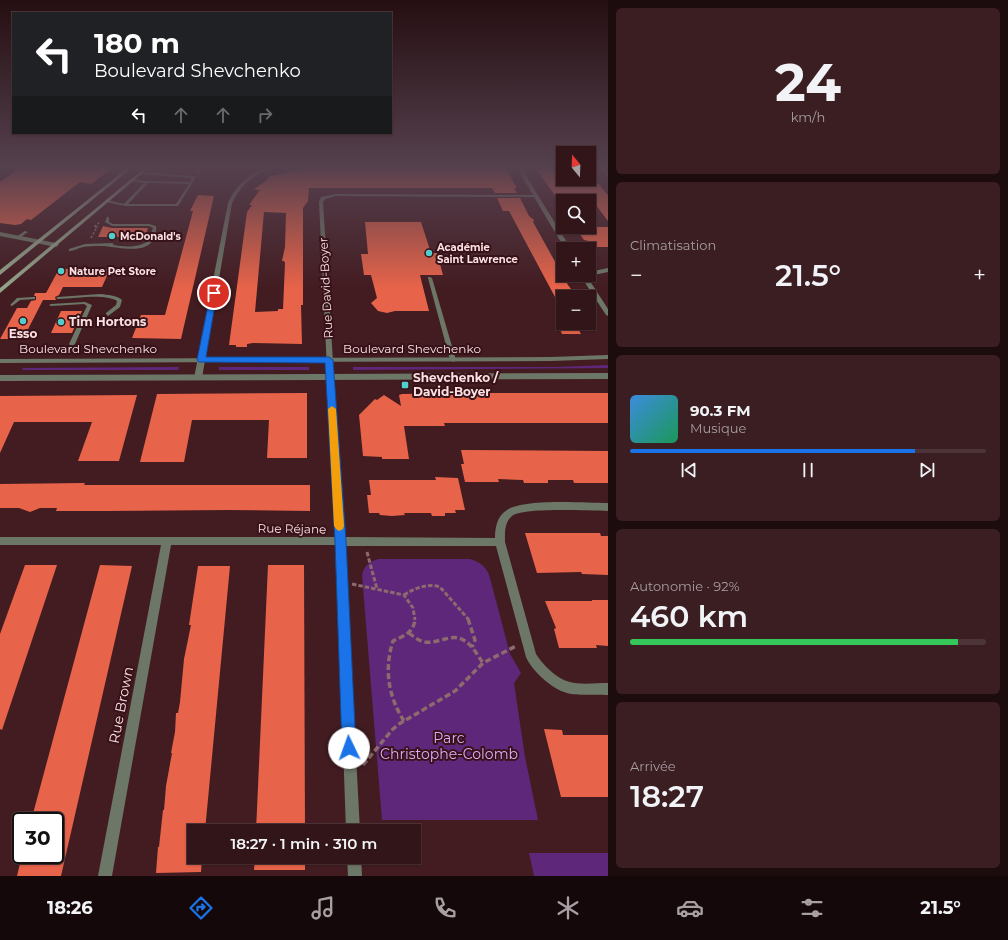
<!DOCTYPE html>
<html lang="fr">
<meta charset="utf-8">
<style>
body{margin:0;font-family:Montserrat,sans-serif;background:#3a1e22;color:#f1f3f6;height:100vh;display:flex;flex-direction:column;font-size:15px;white-space:nowrap}
*{box-sizing:border-box;margin:0}
p{font-size:13px;color:#a89fa2}
.icon{flex:none;width:22px;height:22px;fill:none;stroke:currentColor;stroke-width:2;stroke-linecap:round;stroke-linejoin:round}
.map{position:relative;flex:1;overflow:hidden}
.sheet{display:flex;flex-direction:column;gap:8px;padding:8px;background:#1c0c0e;width:400px}
.sheet>*{flex:none}
.guide{position:absolute;left:12px;top:12px;width:380px;height:122px;border-radius:0px;box-shadow:0 1px 3px #0004,0 0 0 1px #4d3438;background:#202124;color:#fff;overflow:hidden}
.needle{width:26px;rotate:341deg}
.controls{position:absolute;left:556px;top:146px;display:grid;gap:8px}
.controls a{display:grid;place-items:center;width:40px;height:40px;border-radius:0px;background:#321519;box-shadow:0 1px 3px #0004,0 0 0 1px #4d3438;font-size:20px}
.speed{position:absolute;left:12px;top:812px;display:flex;gap:8px;font-size:20px;font-weight:700;text-align:center}
.speed>*{display:grid;place-content:center;width:52px;height:52px;border-radius:50%;background:#321519;box-shadow:0 1px 3px #0004,0 0 0 1px #4d3438;line-height:1}
.speed .limit{border:2px solid #111;border-radius:6px;background:#fff;color:#111}
.pin{position:absolute;display:grid;place-items:center;width:34px;height:34px;color:#fff;margin:-17px;border:2px solid #fff;border-radius:50%;box-shadow:0 1px 4px #0007}
.me{position:absolute;width:44px;margin:-22px;rotate:357deg;stroke-linejoin:round;filter:drop-shadow(0 0 3px #0008)}
.turn{display:flex;align-items:center;gap:14px;height:84px;padding:0 16px;font-size:18px}
.turn .icon{width:52px;height:52px;stroke-width:2.5}
.turn b{display:block;font-size:28px;line-height:34px}
.lanes{display:flex;align-items:center;height:38px;padding:0 16px;background:#0003;justify-content:center;gap:20px;direction:ltr}
.lanes .off{opacity:.35}
.big{font-size:30px;font-weight:600;line-height:1.1}
.sheet .widget{flex:1;display:flex;flex-direction:column;justify-content:center;gap:6px;min-width:0;padding:0 14px;border-radius:6px;background:#3a1e22}
.sheet .dial{align-items:center;gap:0}
.dial b{font-size:52px;line-height:1}
.song{display:flex;align-items:center;gap:12px}
.cover{width:48px;height:48px;border-radius:6px;background:linear-gradient(135deg,hsl(210 70% 55%),hsl(150 70% 35%))}
.played{height:4px;border-radius:2px;background:linear-gradient(90deg,#1a73e8 80%,#4d3438 80%)}
.keys{display:flex;justify-content:space-around;direction:ltr}
.heat{display:flex;justify-content:space-between;align-items:center;font-size:22px;direction:ltr}
.charge{height:6px;border-radius:3px;background:linear-gradient(90deg,#34c759 92%,#4d3438 0)}
.trip{position:absolute;left:187px;top:824px;width:234px;height:40px;border-radius:0px;background:#321519;box-shadow:0 1px 3px #0004,0 0 0 1px #4d3438;font-weight:600;line-height:40px;text-align:center}
.tabs{display:flex;height:64px;justify-content:space-around;align-items:center;background:#14080a;color:#a89fa2}
.tabs .icon{width:28px;height:28px}
.tabs .on{color:#1a73e8}
.tabs b{font-size:18px;color:#f1f3f6}
main{display:flex;flex:1;min-height:0}
.map>svg:first-child{display:block}
</style>
<main>
<div class="map">
<svg width="608" height="876" viewBox="0 0 608 876">
<rect width="100%" height="100%" fill="#431c21"/>
<g fill="#5f2779">
<path d="M608,365V368L353,370V367H557Z"/>
<path d="M179,367L178,370H22L23,368Z"/>
<rect x="219" y="367" width="90" height="3"/>
<path d="M378,559H470C480,562 487,567 490,578L510,654L521,673L514,683L525,757L538,820H382L362,575C364,566 369,562 378,559Z"/>
<path d="M529,853H608V876H534Z"/>
</g>
<g fill="#e76349" fill-rule="evenodd">
<path d="M23,166H115L91,184L80,182L31,220L27,219L21,224L15,225L0,223V182Z"/>
<path d="M321,166H504L517,188H514L517,193H495L492,188H309L308,201L303,208V305H301L302,344L253,343L247,344V347H236V345H229L247,212L252,205H249L259,191H262L254,189L266,181L270,176ZM264,212L286,213L285,247L282,261H284L285,263L283,309H278V311L255,312Z"/>
<path d="M534,166H550L560,179H594L608,195V221L593,201H559Z"/>
<path d="M198,195L214,196L181,339L132,338L141,315H165L193,211H190Z"/>
<path d="M497,198H520L529,216L534,220L533,222L568,285L577,297H555L509,211H503Z"/>
<path d="M365,222H421L431,253H437L443,275H420L429,311H395L387,313L378,311L371,303L377,298L371,275H364L361,254H368Z"/>
<path d="M103,226L112,228H148L145,237H98Z"/>
<path d="M575,227H608V247H596L593,242L584,240Z"/>
<path d="M59,269H110L102,287H63L59,295L55,297L56,300H43L23,339H0L17,308H27L31,301L36,300V296H34L35,293H46Z"/>
<path d="M61,311H82L72,333H51Z"/>
<path d="M557,323H575L581,334H562Z"/>
<path d="M307,393V458H267L269,420H192L184,462H140L157,394Z"/>
<path d="M459,393H608V423H444L445,426H404L409,459H382V457L363,456L359,415L375,399L377,400L384,395L401,406L399,395L402,394Z"/>
<path d="M137,395L119,461H78L92,422H14L0,453V396Z"/>
<path d="M461,450L608,451V483H574L573,480H548V483H524L523,480L498,479L499,482H465L461,464H464Z"/>
<path d="M435,477L458,478L465,510H455L456,513H445V516H432L431,513H404L405,515L392,516L380,515L379,513H369L367,495H371L369,480H436Z"/>
<path d="M85,483L84,485H310V511L229,510L107,511H56L57,508H40L30,512L19,508H0V484Z"/>
<path d="M525,533H600L601,536H608V575L582,574L581,572L537,573Z"/>
<path d="M25,565H57L2,730L0,729V634Z"/>
<path d="M100,565L132,566L61,876H17L22,855H55V821H31Z"/>
<path d="M268,565H304L305,831H256Z"/>
<path d="M198,566H230L205,831H194V857H202L201,872L156,873L158,847H159L163,810H164L166,786L172,753H171L175,732L176,713H178L180,702L184,659L191,625H189Z"/>
<path d="M592,600H608V646L596,645L597,648H559L554,629L556,628L545,601H592Z"/>
<path d="M544,729L562,730L563,735H608V797H561Z"/>
<path d="M255,857H305V870H254Z"/>
</g>
<g fill="none" stroke-linecap="round" stroke-linejoin="round">
<path stroke="#8c6a6e" stroke-width="1.5" stroke-dasharray="2.5 1.5" stroke-linecap="butt" d="M91,238L97,227H94L100,222"/>
<g stroke="#8c6a6e" stroke-width="3" stroke-dasharray="4.5 2" stroke-linecap="butt">
<path d="M367,552L377,589"/>
<path d="M352,584L404,595L413,608L415,620"/>
<path d="M404,595C415,588 427,583 440,587L469,620"/>
</g>
<g stroke="#8c6a6e" stroke-width="3.5" stroke-dasharray="6 3" stroke-linecap="butt">
<path d="M468,619L475,640L472,647"/>
<path d="M409,633C414,637 419,641 425,642C439,644 453,632 465,641C473,646 478,656 483,663"/>
<path d="M404,721C388,696 384,669 393,641C403,636 414,633 415,619"/>
<path d="M363,765L392,730L399,724L455,691L483,663L516,646"/>
</g>
<g fill="#6d7767" fill-rule="evenodd">
<path d="M203,166H207L197,173H195V171Z"/>
<path d="M139,172L194,176L196,177L178,206H125L106,202L105,201L107,200L124,204L144,183L131,181V179L147,181L190,182L192,178L140,174L138,173ZM148,183L189,184L176,204H128Z"/>
<path d="M107,217H109V222L113,224H149L156,226C157,230 155,234 154,238C146,257 114,245 99,246C94,246 88,246 83,247C78,248 74,251 69,251V249L85,244L112,243L114,244L113,245C124,247 139,248 148,241L153,228L149,226H112L105,222Z"/>
<path d="M25,231L28,232L18,239H16V237Z"/>
<path d="M428,277H430L432,278L456,360L455,361L453,362L450,360L428,278Z"/>
<path d="M100,294C108,295 116,295 122,300L120,307L108,316L106,314V313L116,305L117,301C104,293 74,299 58,299L56,298L58,297Z"/>
<path d="M33,297H35V299L20,300L12,306L10,305L17,298Z"/>
<path d="M85,302L92,305L75,344L72,346L70,345L69,344L87,306L84,304L51,306L49,305L51,304Z"/>
</g>
<g fill="#6d7767" fill-rule="evenodd">
<path d="M272,166H277C273,169 267,170 263,172C248,178 239,189 232,203L202,378L201,380H195L194,378L228,203C237,183 251,172 272,166Z"/>
<path d="M516,166H520L571,249H565L534,197L336,196L325,199L323,202L344,537L495,538C495,528 497,516 507,510C525,498 585,503 608,503V511C590,511 524,507 512,516C504,523 505,533 505,542L536,654C543,665 557,679 570,682C579,685 597,683 608,683V695C597,694 577,696 567,693C552,689 532,671 526,657L496,546H345L360,831H346L336,545H171L112,876H98L161,545H0V537H335L319,202L321,197L336,194L533,195Z"/>
<path d="M598,166H602L608,172V176Z"/>
<path d="M0,232L56,243L59,245L56,247L0,236Z"/>
<path d="M608,268V272L589,276L587,275H589V272Z"/>
<path d="M580,275H586L608,309V316L606,315Z"/>
<path d="M347,857H361L362,876H348Z"/>
</g>
<g fill="#6d7767" fill-rule="evenodd">
<path d="M608,355V359L551,361L0,363V359L551,357Z"/>
<path d="M608,373V379L0,381V375Z"/>
</g>
<g fill="#93a389" fill-rule="evenodd">
<path d="M130,166H134L0,275V270Z"/>
<path d="M147,166H151L0,293V288Z"/>
</g>
</g>
<linearGradient id="sky" x2="0" y2="1"><stop stop-color="#250f12"/><stop offset="0.58" stop-color="#55404e"/><stop offset="1" stop-color="#55404e" stop-opacity="0"/></linearGradient>
<rect width="608" height="288" fill="url(#sky)"/>
<path fill="#1a73e8" stroke="#114b97" d="M211,291H216L217,293L206,357H329L333,360L346,541L356,748L354,753L349,755L344,753L342,748L335,541L325,363L199,362L197,360Z"/>
<path fill="#f59e0b" d="M332,406L336,409L344,526L343,529L339,531L336,529L334,526L328,409Z"/>
<g fill="#53cdcb" stroke="#371218" stroke-width="1.5">
<circle cx="112" cy="236" r="4"/>
<circle cx="429" cy="253" r="4"/>
<circle cx="61" cy="271" r="4"/>
<circle cx="23" cy="321" r="4"/>
<circle cx="61" cy="322" r="4"/>
<rect x="401" y="381" width="8" height="8" rx="2"/>
</g>
<g text-anchor="middle" stroke-width="4" stroke-linejoin="round" paint-order="stroke">
<g font-size="10" font-weight="bold" fill="#fce1e3" stroke="#371218" text-anchor="start">
<text x="120" y="240">McDonald's</text>
<text x="437" y="251">Académie<tspan x="437" dy="12">Saint Lawrence</tspan></text>
<text x="69" y="275">Nature Pet Store</text>
</g>
<g font-size="12" fill="#fce1e3" stroke="#371218">
<text transform="translate(326 288) rotate(-93)" y="4">Rue David-Boyer</text>
<text x="88" y="353">Boulevard Shevchenko</text>
<text x="412" y="353">Boulevard Shevchenko</text>
<text transform="translate(292 529) rotate(1)" y="4">Rue Réjane</text>
</g>
<g font-size="12" font-weight="bold" fill="#fce1e3" stroke="#371218" text-anchor="start">
<text x="69" y="326">Tim Hortons</text>
<text x="23" y="338" text-anchor="middle">Esso</text>
<text x="413" y="382">Shevchenko /<tspan x="413" dy="14">David-Boyer</tspan></text>
</g>
<g font-size="14" fill="#fce1e3" stroke="#371218">
<text transform="translate(121 705) rotate(-79)" y="5">Rue Brown</text>
</g>
<g font-size="14" fill="#deacfa" stroke="#371218">
<text x="449" y="743">Parc<tspan x="449" dy="16">Christophe-Colomb</tspan></text>
</g>
</g>
</svg>
<div class="controls">
<a><svg class="needle" viewBox="-14 -14 28 28"><path d="M0-13l5 13h-10z" fill="#e53935"/><path d="M0 13l5-13h-10z" fill="#a89fa2"/></svg></a>
<a><svg class="icon" aria-label="search" viewBox="0 0 24 24"><circle cx="10" cy="10" r="6"/><path d="M15 15l6 6"/></svg></a>
<a>+</a>
<a>−</a>
</div>
<div class="speed"><div class="limit">30</div></div>
<div class="pin" style="left:214px;top:293px;background:#d93025"><svg class="icon" aria-label="arrive" viewBox="0 0 24 24"><path d="M6 21V4h12l-3 4 3 4H6"/></svg></div>
<svg class="me" style="left:349px;top:748px" viewBox="-20 -20 40 40"><circle r="19" fill="#fff"/><path d="M0-13L10 11 0 6-10 11z" fill="#1a73e8"/></svg>
<div class="trip">18:27 · 1 min · 310 m</div>
<div class="guide">
<div class="turn"><svg class="icon" aria-label="left" viewBox="0 0 24 24"><path d="M17 20v-9H6M10 6l-5 5 5 5"/></svg><div><b>180 m</b>Boulevard Shevchenko</div></div>
<div class="lanes"><svg class="icon" aria-label="left" viewBox="0 0 24 24"><path d="M17 20v-9H6M10 6l-5 5 5 5"/></svg><svg class="icon off" aria-label="ahead" viewBox="0 0 24 24"><path d="M12 20V5M6 11l6-6 6 6"/></svg><svg class="icon off" aria-label="ahead" viewBox="0 0 24 24"><path d="M12 20V5M6 11l6-6 6 6"/></svg><svg class="icon off" aria-label="right" viewBox="0 0 24 24"><path d="M7 20v-9h11M14 6l5 5-5 5"/></svg></div>
</div>
</div>
<section class="sheet">
<div class="widget dial"><b>24</b><p>km/h</p></div>
<div class="widget"><p>Climatisation</p>
<div class="heat"><a>−</a><b class="big">21.5°</b><a>+</a></div>
</div>
<div class="widget">
<div class="song"><i class="cover"></i><div><b>90.3 FM</b><p>Musique</p></div></div>
<div class="played"></div>
<div class="keys"><svg class="icon" aria-label="previous" viewBox="0 0 24 24"><path d="M18 5L8 12l10 7zM5 5v14"/></svg><svg class="icon" aria-label="pause" viewBox="0 0 24 24"><path d="M8 5v14M16 5v14"/></svg><svg class="icon" aria-label="next" viewBox="0 0 24 24"><path d="M6 5l10 7-10 7zM19 5v14"/></svg></div>
</div>
<div class="widget"><p>Autonomie · 92%</p><b class="big">460 km</b><div class="charge"></div></div>
<div class="widget"><p>Arrivée</p><b class="big">18:27</b></div>
</section>
</main>
<nav class="tabs">
<b>18:26</b>
<svg class="icon on" aria-label="directions" viewBox="0 0 24 24"><path d="M12 3l9 9-9 9-9-9zM9 14v-3h6M13 9l2 2-2 2"/></svg>
<svg class="icon" aria-label="music" viewBox="0 0 24 24"><path d="M9 18V5l10-2v13"/><circle cx="6" cy="18" r="3"/><circle cx="16" cy="16" r="3"/></svg>
<svg class="icon" aria-label="phone" viewBox="0 0 24 24"><path d="M5 4h4l2 5-3 2q2 4 5 5l2-3 5 2v4C11 20 4 13 5 4z"/></svg>
<svg class="icon" aria-label="climate" viewBox="0 0 24 24"><path d="M12 3v18M4 7l16 10M4 17L20 7"/></svg>
<svg class="icon" aria-label="car" viewBox="0 0 24 24"><path d="M5 17H2v-5l4-1 3-4h7l3 4 3 1v5h-3M9 17h6M6 11h13"/><circle cx="7" cy="17" r="2"/><circle cx="17" cy="17" r="2"/></svg>
<svg class="icon" aria-label="filters" viewBox="0 0 24 24"><path d="M4 7h16M4 17h16"/><circle cx="9" cy="7" r="2"/><circle cx="15" cy="17" r="2"/></svg>
<b>21.5°</b>
</nav>
